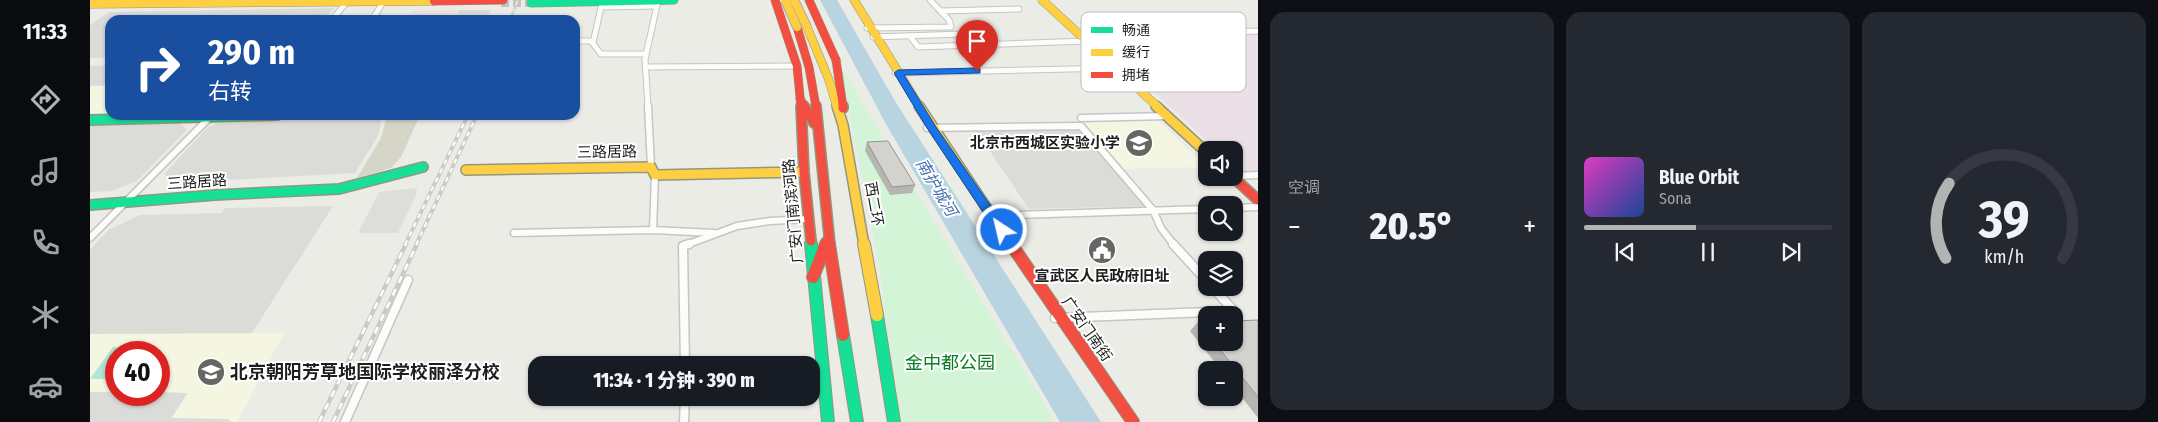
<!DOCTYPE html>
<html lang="zh">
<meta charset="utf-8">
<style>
body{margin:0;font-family:"Fira Sans Condensed","Noto Sans SC",sans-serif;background:#242831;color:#f1f3f6;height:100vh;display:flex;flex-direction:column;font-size:19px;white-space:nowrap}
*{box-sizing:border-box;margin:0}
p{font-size:16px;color:#9ea1a6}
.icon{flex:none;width:28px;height:28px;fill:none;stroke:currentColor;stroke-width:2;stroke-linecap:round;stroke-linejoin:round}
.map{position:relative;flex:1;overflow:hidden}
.drawer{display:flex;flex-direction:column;gap:12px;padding:12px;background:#0d0f14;width:900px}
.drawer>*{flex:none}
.guide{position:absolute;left:15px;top:15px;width:475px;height:105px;border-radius:15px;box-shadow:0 1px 4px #0004;background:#1a4fa0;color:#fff;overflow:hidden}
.buttons{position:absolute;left:1108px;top:141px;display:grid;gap:10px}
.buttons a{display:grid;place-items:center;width:45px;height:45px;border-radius:10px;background:#171b24;box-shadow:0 1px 4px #0004;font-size:25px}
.speed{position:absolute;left:15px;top:341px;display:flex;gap:10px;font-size:25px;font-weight:700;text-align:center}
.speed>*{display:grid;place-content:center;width:65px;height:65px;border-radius:50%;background:#171b24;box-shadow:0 1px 4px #0004;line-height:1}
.speed .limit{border:8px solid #d22;background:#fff;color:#111}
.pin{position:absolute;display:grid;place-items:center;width:42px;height:42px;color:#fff;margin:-51px -21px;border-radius:50% 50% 50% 0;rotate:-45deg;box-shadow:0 0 5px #0007}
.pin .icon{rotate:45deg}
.me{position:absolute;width:55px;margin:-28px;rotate:325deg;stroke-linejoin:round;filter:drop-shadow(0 0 4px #0008)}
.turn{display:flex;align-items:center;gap:18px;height:105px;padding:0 20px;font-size:22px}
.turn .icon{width:65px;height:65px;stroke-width:2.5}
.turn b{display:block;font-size:35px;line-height:42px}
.big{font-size:38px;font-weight:800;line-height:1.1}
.drawer .card{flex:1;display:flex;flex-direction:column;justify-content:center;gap:8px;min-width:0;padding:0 18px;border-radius:15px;background:#242831}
.drawer .dial{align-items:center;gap:0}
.dial svg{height:130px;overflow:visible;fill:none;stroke:#363941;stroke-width:7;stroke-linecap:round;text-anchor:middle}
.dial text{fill:#f1f3f6;stroke:none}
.song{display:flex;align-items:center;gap:15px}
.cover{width:60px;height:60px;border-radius:8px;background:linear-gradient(135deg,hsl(310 70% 55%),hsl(220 70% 35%))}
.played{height:5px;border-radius:2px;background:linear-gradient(90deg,#b2b4b4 45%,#363941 45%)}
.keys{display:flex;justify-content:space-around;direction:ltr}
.heat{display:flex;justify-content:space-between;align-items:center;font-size:28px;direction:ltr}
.drawer .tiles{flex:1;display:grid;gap:12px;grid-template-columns:repeat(3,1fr)}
.trip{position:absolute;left:438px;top:356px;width:292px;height:50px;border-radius:15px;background:#171b24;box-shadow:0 1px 4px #0004;font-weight:800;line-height:50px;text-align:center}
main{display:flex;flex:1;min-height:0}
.tabs{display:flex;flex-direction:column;width:90px;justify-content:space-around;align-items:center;background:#090b0e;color:#9ea1a6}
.tabs .icon{width:35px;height:35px}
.tabs .current{color:#b2b4b4}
.tabs b{font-size:22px;color:#f1f3f6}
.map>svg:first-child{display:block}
</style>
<main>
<nav class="tabs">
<b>11:33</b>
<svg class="icon current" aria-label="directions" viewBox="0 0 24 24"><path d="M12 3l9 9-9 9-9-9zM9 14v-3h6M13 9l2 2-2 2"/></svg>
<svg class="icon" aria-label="music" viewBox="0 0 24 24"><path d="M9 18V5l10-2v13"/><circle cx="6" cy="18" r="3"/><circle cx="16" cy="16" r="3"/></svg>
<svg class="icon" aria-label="phone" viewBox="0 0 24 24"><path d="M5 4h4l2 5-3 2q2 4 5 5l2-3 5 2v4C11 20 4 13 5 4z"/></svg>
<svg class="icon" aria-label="climate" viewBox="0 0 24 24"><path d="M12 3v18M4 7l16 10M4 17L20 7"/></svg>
<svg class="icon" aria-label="car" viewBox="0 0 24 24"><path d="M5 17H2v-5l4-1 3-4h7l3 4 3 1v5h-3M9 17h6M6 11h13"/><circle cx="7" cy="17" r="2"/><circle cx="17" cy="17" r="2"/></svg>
</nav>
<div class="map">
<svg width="1168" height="422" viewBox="0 0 1168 422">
<rect width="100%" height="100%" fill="#ecece7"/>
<g fill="#dbdbd8">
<path d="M244,8L234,20H20V58H0V25L19,12Z"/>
<path d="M369,10H401L396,20H364Z"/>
<path d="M20,65V85L0,86V66Z"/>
<path d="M289,117L291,123L288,136L265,173L82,183L74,174L118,127L132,122Z"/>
<path d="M90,123L97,130L48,180L22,191L0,192V126Z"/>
<path d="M985,123L1058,206L939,209L883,126Z"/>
<path d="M243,206L162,333L0,335V250L18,230L50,215L131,213L135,208Z"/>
<path d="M0,392H26V395H69V392H98L82,417L138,419L141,422H0Z"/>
</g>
<path fill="#eee0dc" d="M367,10L361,20H314L321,11Z"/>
<path fill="#eae0e5" d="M1168,34V172L1152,173L1144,166V150H1127L1006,39Z"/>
<g fill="#f4f6e2">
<path d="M0,86H20V114L0,115Z"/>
<path d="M1065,117L1116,167L1029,169L985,119Z"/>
<path d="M194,333L147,422H141L138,419L82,418L98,393L69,392V352H26V392H0V334Z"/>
</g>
<path fill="#d5d6c8" d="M299,115H330L311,157L301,168L267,178L291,138L296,119Z"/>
<path fill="#d4f4d8" d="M750,65L965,422H807L790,271Z"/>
<path fill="#b1e5d5" d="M23,347H43L39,352H26V370L19,379H0Z"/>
<path fill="#ddddda" d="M327,188L326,195L308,233H268L289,192Z"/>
<path fill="#b9d4e1" d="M730,0H747L805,101L1011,422H970L797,126Z"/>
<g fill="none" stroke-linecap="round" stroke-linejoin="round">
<path stroke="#c3c3bf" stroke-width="8" stroke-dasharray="8 4" stroke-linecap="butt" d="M411,3H441"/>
<defs>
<g id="street-far2">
<path d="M292,4L285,15L293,20"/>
<path d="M850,11L929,9"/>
<path d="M242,20L255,4"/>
<path d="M777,28L861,27L859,20L840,0"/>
<path d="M820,36L828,47L883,45"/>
<path d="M783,37L873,34L883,45L996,41"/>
<path d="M992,37L1168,31"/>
<path d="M485,41H501L511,54H556"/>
<path d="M503,43L511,7L567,6"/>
<path d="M555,67L707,66"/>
<path d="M805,73L1024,68"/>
<path d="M558,107L555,59L568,1"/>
</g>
<g id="street-far1">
<path d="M558,106L561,167"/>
<path d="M991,118L1078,116"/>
<path d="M837,128L991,126L1063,210L1071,228L1084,245"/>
<path d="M1144,176L1168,175"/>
<path d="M1144,208L1168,207"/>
<path d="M897,216L1116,209"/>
<path d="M563,230L565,175"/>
<path d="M424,233L563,230L624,233"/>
<path d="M0,238L122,115"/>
<path d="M596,245L647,226L680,221L718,219"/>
</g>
<g id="street">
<path d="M1083,244L1116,280"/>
<path d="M965,318L1144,311L1123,288"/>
<path d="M595,365L593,246L599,244"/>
<path d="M255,422L318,280"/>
<path d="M594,422L595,398"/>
</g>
<path id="fast-far2" d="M441,3L584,0"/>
<g id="fast-far1">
<path d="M0,120L188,115"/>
<path d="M0,205L125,195L249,189L333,167"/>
<path d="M721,241V245"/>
</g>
<g id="fast">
<path d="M721,244L738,422"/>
<path d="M787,315L804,422"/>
<path d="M753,335L767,422"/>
</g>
<g id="slow-far2">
<path d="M764,0L830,107"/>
<path d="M952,0L1068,107"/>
<path d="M0,4L344,1"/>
<path d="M717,27L739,80L747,107"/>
</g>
<g id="slow-far1">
<path d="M747,106L753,125L774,245"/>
<path d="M829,106L896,207"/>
<path d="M1066,106L1116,152"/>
<path d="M376,170L561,167L565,175L714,172"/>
</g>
<path id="slow" d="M774,244L787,315"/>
<g id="jam-far2">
<path d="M685,0L707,66L711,107"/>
<path d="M719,0L746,60"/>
<path d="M344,1L413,0"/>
<path d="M707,27L719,67L726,107"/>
<path d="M746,60L753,107"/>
<path d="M710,99L715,107"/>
</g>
<g id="jam-far1">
<path d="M711,106L714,172L721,241"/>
<path d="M714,106L724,123"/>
<path d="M726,106L740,245"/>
<path d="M753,106V108"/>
<path d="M1144,178L1168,200"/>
<path d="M896,207L922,245"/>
<path d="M735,245L737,241"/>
</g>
<g id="jam">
<path d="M739,244L753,335"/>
<path d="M921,244L1043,422"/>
<path d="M723,277L736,244"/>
</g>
</defs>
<use href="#street-far2" stroke="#c5c5c3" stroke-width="7"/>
<use href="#street-far1" stroke="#c5c5c3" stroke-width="9"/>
<use href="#street" stroke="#c5c5c3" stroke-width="11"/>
<use href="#fast-far2" stroke="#92977e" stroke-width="9"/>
<use href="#fast-far1" stroke="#92977e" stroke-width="12"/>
<use href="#fast" stroke="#92977e" stroke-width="14"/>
<use href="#slow-far2" stroke="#92977e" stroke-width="9"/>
<use href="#slow-far1" stroke="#92977e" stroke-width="12"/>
<use href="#slow" stroke="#92977e" stroke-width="14"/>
<use href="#jam-far2" stroke="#92977e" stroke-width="9"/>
<use href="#jam-far1" stroke="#92977e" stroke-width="12"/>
<use href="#jam" stroke="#92977e" stroke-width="14"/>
<use href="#street-far2" stroke="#fcfcfb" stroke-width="5"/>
<use href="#street-far1" stroke="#fcfcfb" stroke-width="6"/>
<use href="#street" stroke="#fcfcfb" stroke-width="8"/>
<use href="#fast-far2" stroke="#16e098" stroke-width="8"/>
<use href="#fast-far1" stroke="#16e098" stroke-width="9"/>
<use href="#fast" stroke="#16e098" stroke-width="12"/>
<use href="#slow-far2" stroke="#ffcf43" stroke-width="8"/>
<use href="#slow-far1" stroke="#ffcf43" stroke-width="9"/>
<use href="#slow" stroke="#ffcf43" stroke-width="12"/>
<use href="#jam-far2" stroke="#f24e42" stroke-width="8"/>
<use href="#jam-far1" stroke="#f24e42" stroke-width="9"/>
<use href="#jam" stroke="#f24e42" stroke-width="12"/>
<defs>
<path id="rail-far2" d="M420,20L428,0"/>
<g id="rail-far1">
<path d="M315,245L378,115"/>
<path d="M326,245L387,115"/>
</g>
<g id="rail">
<path d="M229,422L316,244"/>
<path d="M243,422L327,244"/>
</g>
</defs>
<use href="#rail-far2" stroke="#cacac9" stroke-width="2.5"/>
<use href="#rail-far1" stroke="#cacac9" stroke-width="4"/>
<use href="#rail" stroke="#cacac9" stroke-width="4.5"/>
<use href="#rail-far2" stroke="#fff" stroke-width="1" stroke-dasharray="4" stroke-linecap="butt"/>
<use href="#rail-far1" stroke="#fff" stroke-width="2" stroke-dasharray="5" stroke-linecap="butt"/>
<use href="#rail" stroke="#fff" stroke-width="2.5" stroke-dasharray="7" stroke-linecap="butt"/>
<defs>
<g id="slow-bridge">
<path d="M695,0L707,27"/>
<path d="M704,0L717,27"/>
</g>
</defs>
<use href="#slow-bridge" stroke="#c29ea4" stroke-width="10" stroke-linecap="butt"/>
<use href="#slow-bridge" stroke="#ffcf43" stroke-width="8"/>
</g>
<g fill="#b5b5b1">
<path d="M777,142L825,185L822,193L800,195L775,151Z"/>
<path d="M1168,320V418L1144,387V370H1131L1100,331L1108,322H1116V342H1144Z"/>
</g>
<g fill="#d3d2ce" stroke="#949390">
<path d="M798,141L825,185L802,187L777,142Z"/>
<path d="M1168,320V397L1124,342H1144V321Z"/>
<path d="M1108,322H1116V333Z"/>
</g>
<path fill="#1a73e8" stroke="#114b97" d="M887,68L890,69V73L814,75L846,127L916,228L918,230L912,235L907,233L837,128L804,73L808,70Z"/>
<defs>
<symbol id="school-disc" viewBox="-11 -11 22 22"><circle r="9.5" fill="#666664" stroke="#fff"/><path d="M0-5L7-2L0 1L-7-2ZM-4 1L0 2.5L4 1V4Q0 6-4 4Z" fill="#fff"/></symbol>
<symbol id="civic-disc" viewBox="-11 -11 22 22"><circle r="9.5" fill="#666664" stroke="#fff"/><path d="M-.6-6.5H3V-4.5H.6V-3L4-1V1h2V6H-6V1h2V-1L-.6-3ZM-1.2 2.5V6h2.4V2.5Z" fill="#fff"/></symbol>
</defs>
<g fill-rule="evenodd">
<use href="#school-disc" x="1033" y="127" width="32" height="32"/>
<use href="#civic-disc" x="996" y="234" width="32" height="32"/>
<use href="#school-disc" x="105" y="356" width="32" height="32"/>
</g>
<g text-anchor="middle" stroke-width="4" stroke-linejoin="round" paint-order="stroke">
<g font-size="15" font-weight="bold" fill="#1e1e1e" stroke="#fff" text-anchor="end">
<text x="1030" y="148">北京市西城区实验小学</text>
<text x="1012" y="281" text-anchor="middle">宣武区人民政府旧址</text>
</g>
<g font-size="15" fill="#1e1e1e" stroke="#fff">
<text transform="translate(517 152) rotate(-1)" y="5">三路居路</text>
<text transform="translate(107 182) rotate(-4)" y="5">三路居路</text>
<text transform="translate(784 204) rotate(80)" y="5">西二环</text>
<text transform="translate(703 211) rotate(-95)" y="5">广安门南滨河路</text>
<text transform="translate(997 329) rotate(55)" y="5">广安门南街</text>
</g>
<g font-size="16" font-style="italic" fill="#4971b0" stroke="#fff">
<text transform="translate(847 187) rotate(59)" y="6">南护城河</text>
</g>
<g font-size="18" fill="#097f20" stroke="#fff">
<text x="860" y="369">金中都公园</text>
</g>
<g font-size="18" font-weight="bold" fill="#1e1e1e" stroke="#fff" text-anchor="start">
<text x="140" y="378">北京朝阳芳草地国际学校丽泽分校</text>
</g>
</g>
<rect x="991" y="12" width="165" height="80" rx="8" fill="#fff" stroke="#bcbcbc" stroke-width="1"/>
<rect x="1001" y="27" width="22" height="6" fill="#16e098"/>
<rect x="1001" y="49" width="22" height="7" fill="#ffcf43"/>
<rect x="1001" y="72" width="22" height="6" fill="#f24e42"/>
<g font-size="14" fill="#1e1e1e">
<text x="1032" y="35">畅通</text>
<text x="1032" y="57">缓行</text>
<text x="1032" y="80">拥堵</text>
</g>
</svg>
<div class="buttons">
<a><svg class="icon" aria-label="sound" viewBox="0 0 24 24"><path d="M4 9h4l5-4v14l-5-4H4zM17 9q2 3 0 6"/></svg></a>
<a><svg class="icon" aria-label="search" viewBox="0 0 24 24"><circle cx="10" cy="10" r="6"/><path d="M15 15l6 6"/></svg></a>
<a><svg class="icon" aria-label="layers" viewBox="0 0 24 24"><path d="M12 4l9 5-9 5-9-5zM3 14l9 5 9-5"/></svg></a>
<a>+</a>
<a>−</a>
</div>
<div class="speed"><div class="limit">40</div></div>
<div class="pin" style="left:887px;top:71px;background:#d93025"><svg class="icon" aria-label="arrive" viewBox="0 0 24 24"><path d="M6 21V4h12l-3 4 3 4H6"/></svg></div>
<svg class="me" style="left:912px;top:230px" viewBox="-20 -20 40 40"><circle r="17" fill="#1a73e8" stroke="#fff" stroke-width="3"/><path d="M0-11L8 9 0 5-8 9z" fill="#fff"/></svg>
<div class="trip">11:34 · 1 分钟 · 390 m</div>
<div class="guide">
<div class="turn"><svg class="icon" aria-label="right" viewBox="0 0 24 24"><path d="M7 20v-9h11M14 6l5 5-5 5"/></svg><div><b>290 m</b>右转</div></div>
</div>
</div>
<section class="drawer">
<div class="tiles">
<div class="card"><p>空调</p>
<div class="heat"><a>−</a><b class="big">20.5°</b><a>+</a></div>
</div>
<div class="card">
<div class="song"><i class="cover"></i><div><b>Blue Orbit</b><p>Sona</p></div></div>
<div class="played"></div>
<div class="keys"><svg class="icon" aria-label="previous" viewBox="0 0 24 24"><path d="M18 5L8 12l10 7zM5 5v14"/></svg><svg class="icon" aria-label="pause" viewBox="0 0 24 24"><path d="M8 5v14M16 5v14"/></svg><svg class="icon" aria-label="next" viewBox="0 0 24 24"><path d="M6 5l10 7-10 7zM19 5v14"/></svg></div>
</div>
<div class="card dial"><svg viewBox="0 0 100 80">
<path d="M14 69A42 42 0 1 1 86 69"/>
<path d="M14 69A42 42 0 0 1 16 23" stroke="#b2b4b4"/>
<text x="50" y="56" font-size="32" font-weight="700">39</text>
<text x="50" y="72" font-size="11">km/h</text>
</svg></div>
</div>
</section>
</main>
